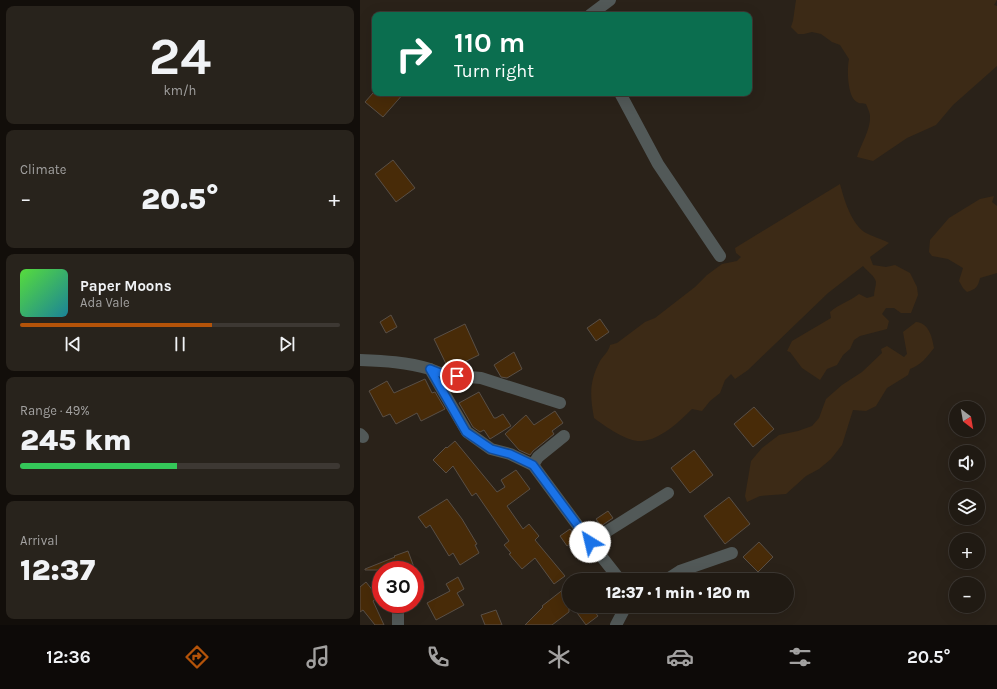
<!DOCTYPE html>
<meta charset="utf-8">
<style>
body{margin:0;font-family:Karla,sans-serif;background:#28231c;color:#f1f3f6;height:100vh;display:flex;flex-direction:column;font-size:15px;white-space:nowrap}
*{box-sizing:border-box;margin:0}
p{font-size:13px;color:#a2a1a0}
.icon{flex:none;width:22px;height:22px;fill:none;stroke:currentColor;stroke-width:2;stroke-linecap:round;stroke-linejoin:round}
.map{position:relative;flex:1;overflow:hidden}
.sheet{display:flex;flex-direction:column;gap:6px;padding:6px;background:#120e0a;width:360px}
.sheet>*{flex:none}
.hud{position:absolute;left:12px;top:12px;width:380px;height:84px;border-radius:8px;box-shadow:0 4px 16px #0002,0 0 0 1px #3d3833;background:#0b6e4f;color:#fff;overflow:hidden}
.needle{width:26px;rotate:149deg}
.buttons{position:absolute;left:589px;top:401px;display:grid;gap:8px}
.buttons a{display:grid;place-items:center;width:36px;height:36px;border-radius:50%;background:#201a13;box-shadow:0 4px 16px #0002,0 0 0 1px #3d3833;font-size:20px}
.speed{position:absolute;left:12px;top:561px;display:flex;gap:8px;font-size:20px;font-weight:700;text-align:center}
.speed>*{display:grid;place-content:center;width:52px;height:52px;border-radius:50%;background:#201a13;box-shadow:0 4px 16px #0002,0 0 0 1px #3d3833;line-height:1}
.speed .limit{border:6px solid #d22;background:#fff;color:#111}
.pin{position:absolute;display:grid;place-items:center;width:34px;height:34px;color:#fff;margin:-17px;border:2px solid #fff;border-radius:50%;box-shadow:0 1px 4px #0007}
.me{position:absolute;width:44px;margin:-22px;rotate:324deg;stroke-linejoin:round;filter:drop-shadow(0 0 3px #0008)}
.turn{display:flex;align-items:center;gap:14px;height:84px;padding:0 16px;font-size:18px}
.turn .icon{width:52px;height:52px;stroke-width:2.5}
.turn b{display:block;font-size:28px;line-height:34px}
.big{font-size:30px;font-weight:800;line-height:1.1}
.sheet .widget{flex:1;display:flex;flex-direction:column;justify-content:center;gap:6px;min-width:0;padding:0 14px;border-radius:8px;background:#28231c}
.sheet .dial{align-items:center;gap:0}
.dial b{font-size:52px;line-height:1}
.song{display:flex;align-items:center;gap:12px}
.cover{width:48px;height:48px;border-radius:6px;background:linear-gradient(135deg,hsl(110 70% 55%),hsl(190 70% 35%))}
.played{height:4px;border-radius:2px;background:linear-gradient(90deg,#b45309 60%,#3d3833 60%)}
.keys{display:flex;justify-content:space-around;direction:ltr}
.heat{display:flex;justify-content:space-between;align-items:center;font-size:22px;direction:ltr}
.charge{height:6px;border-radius:3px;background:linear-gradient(90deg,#34c759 49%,#3d3833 0)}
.trip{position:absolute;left:202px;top:573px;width:232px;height:40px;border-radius:20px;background:#201a13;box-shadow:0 4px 16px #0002,0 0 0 1px #3d3833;font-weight:800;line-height:40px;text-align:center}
.dock{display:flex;height:64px;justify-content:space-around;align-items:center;background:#0d0a08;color:#a2a1a0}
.dock .icon{width:28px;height:28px}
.dock .selected{color:#b45309}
.dock b{font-size:18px;color:#f1f3f6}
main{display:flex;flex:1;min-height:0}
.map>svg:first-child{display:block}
</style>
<main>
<section class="sheet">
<div class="widget dial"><b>24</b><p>km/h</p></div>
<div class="widget"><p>Climate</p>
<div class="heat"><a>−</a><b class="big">20.5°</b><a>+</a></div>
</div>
<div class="widget">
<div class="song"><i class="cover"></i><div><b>Paper Moons</b><p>Ada Vale</p></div></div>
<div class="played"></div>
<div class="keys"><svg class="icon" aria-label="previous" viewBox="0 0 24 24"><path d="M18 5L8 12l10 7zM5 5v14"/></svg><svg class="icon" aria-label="pause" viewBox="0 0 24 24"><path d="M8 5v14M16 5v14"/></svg><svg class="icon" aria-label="next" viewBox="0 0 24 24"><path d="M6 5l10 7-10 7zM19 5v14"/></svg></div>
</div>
<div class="widget"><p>Range · 49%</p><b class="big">245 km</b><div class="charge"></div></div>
<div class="widget"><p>Arrival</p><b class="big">12:37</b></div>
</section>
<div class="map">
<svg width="637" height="625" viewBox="0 0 637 625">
<rect width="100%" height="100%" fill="#2a2219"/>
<g fill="#3c2a16">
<path d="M436,0H637L634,5L637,6V66L593,105L576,125L547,138L513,161L497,157C501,144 511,129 510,116C510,112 507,107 506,104C503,103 499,104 497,102C487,97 487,68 489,59L480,45L472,42L461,34L452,32L444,34H438L431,27L433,21Z"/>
<path d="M480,184C484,199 491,224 506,233C513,237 520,238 529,243L510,257L513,265L526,267L535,265L550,273L557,287L558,295L551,313H541L534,308H526L522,314L529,321L527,329L500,336L494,340L490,349L483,355L477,365L467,369L460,380L442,368L430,352L427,351L432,341L471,318L470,312C479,304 490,301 499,294L507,298L514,296C514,291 516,286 516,282C515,276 507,271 503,266L468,293L388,370L375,379L371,374L365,380L360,393L350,401L342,411L332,409C320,421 300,440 282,441C267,442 246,427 234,418C230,396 229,382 240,361C243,356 249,351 250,345L257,343L285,322L295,318L335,287L347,275L362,264L377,261L381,257L376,253L375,248Z"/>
<path d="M634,196L632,202L637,206V273L620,278C618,287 616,289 607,292L603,288L599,281L603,268L588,259L572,256L569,252L570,240L589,218L620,199Z"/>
<path d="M556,322C569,323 572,337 574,348C567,357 561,365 550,369L548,375L527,388L516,406L506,411L493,410L482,445L471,459L459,469L446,476L426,494L400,496L387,502L385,496L391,461L402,448L419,435L438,431L452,426L459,418L466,399L482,385L502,372L522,353L521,349L527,346L544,357L547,354L543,332Z"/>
</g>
<g fill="#482b08" stroke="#594f46">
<path d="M13,93H44L23,117L5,102Z"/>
<path d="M33,160L55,188L36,202L15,174Z"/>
<path d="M31,315L37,327L26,333L20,322Z"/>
<path d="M240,319L249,332L236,341L227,328Z"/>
<path d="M105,324L119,355L92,368H88L74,339Z"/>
<path d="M154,352L162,369L147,378L141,377L134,365Z"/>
<path d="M65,379L72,393L75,392L85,409L61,421L57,413L36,424L30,414L23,417L9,391L27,381L34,393Z"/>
<path d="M119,392L134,418H136L143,414L151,426L130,439L124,430L120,432L113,427L99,403Z"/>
<path d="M394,407L414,429L393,447L374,424Z"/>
<path d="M195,411L203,423L192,431L194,434L173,451L170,455L159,450L145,434L166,415L174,425Z"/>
<path d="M95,441L137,492L145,487L141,480L156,470L170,489L147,506L163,529L169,524L179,536L175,540L205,576L194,584L175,558L162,569L149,554L151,553L144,545L149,541L116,493L112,496L93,466L86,473L73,460L86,447L87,448Z"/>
<path d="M334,450L353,475L330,493L311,468Z"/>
<path d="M369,497L390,524L365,544L344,516Z"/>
<path d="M87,499L102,519L117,544L115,545L119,553L100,565L93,553L89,556L70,525L66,528L58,517Z"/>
<path d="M248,511L253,518L241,526L236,519Z"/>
<path d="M210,529L217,539L207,546L200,536Z"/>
<path d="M399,542L413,557L398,572L383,557Z"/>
<path d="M48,551L55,570H5V569L35,557L34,556Z"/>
<path d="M98,577L104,589L97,593L104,605L76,620L67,603L90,591L86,584Z"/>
<path d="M6,582L18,597L13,601L24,625H15L3,610L0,612V587Z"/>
<path d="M209,585V612L192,625H165L183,607L182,606Z"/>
<path d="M212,606H230L238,616L226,625Z"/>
<path d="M136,610L142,625H125L121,615Z"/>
</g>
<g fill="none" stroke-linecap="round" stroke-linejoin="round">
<g stroke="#525958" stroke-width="12">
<path d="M230,15L250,0"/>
<path d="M260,93L298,164L360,256"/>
<path d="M0,360C24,361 47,362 70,369L107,432L131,449L150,454L173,465L230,542L308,493"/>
<path d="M70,369L85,375L121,378L200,403"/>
<path d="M0,434L3,437"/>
<path d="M173,465L178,457L204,436"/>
<path d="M230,542L260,580"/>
<path d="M306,580L320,571L372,553"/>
<path d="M38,605V625"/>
<path d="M256,625L266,606"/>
</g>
</g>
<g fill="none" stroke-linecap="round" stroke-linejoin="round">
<defs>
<path id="route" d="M97,376L85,375L70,369L106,432L131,449L150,454L173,465L230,542"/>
</defs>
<use href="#route" stroke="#114b97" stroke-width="10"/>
<use href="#route" stroke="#1a73e8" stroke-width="7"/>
</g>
</svg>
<div class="buttons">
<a><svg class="needle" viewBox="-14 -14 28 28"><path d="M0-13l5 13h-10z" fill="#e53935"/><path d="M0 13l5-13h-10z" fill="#a2a1a0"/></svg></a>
<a><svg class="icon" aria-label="sound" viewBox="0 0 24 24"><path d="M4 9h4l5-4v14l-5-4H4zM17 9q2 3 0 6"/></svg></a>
<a><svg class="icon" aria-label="layers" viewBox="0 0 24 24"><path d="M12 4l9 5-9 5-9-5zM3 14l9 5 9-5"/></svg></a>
<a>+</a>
<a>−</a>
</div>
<div class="speed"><div class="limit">30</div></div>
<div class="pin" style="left:97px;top:376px;background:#d93025"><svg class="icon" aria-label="arrive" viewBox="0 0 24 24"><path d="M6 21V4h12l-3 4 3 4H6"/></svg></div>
<svg class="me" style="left:230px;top:542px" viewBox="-20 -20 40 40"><circle r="19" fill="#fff"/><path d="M0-13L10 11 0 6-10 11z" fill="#1a73e8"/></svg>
<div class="trip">12:37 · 1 min · 120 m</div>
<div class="hud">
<div class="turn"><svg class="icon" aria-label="right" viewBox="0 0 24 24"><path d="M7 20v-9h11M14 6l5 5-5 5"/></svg><div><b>110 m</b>Turn right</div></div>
</div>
</div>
</main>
<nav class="dock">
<b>12:36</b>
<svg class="icon selected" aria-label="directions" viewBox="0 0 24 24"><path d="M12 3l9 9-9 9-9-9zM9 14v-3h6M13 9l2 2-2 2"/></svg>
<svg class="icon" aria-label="music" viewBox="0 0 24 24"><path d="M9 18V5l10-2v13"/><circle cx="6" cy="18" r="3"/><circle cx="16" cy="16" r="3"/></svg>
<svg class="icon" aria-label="phone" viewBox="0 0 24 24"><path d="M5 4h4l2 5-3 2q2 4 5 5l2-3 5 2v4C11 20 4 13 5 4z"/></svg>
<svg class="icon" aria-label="climate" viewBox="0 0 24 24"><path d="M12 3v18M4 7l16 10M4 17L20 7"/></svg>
<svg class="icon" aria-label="car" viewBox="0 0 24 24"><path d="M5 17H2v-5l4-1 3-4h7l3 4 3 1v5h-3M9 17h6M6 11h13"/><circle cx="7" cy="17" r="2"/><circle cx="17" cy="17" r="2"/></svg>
<svg class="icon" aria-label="filters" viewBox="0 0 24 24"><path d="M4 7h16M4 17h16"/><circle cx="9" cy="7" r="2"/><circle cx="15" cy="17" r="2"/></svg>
<b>20.5°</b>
</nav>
